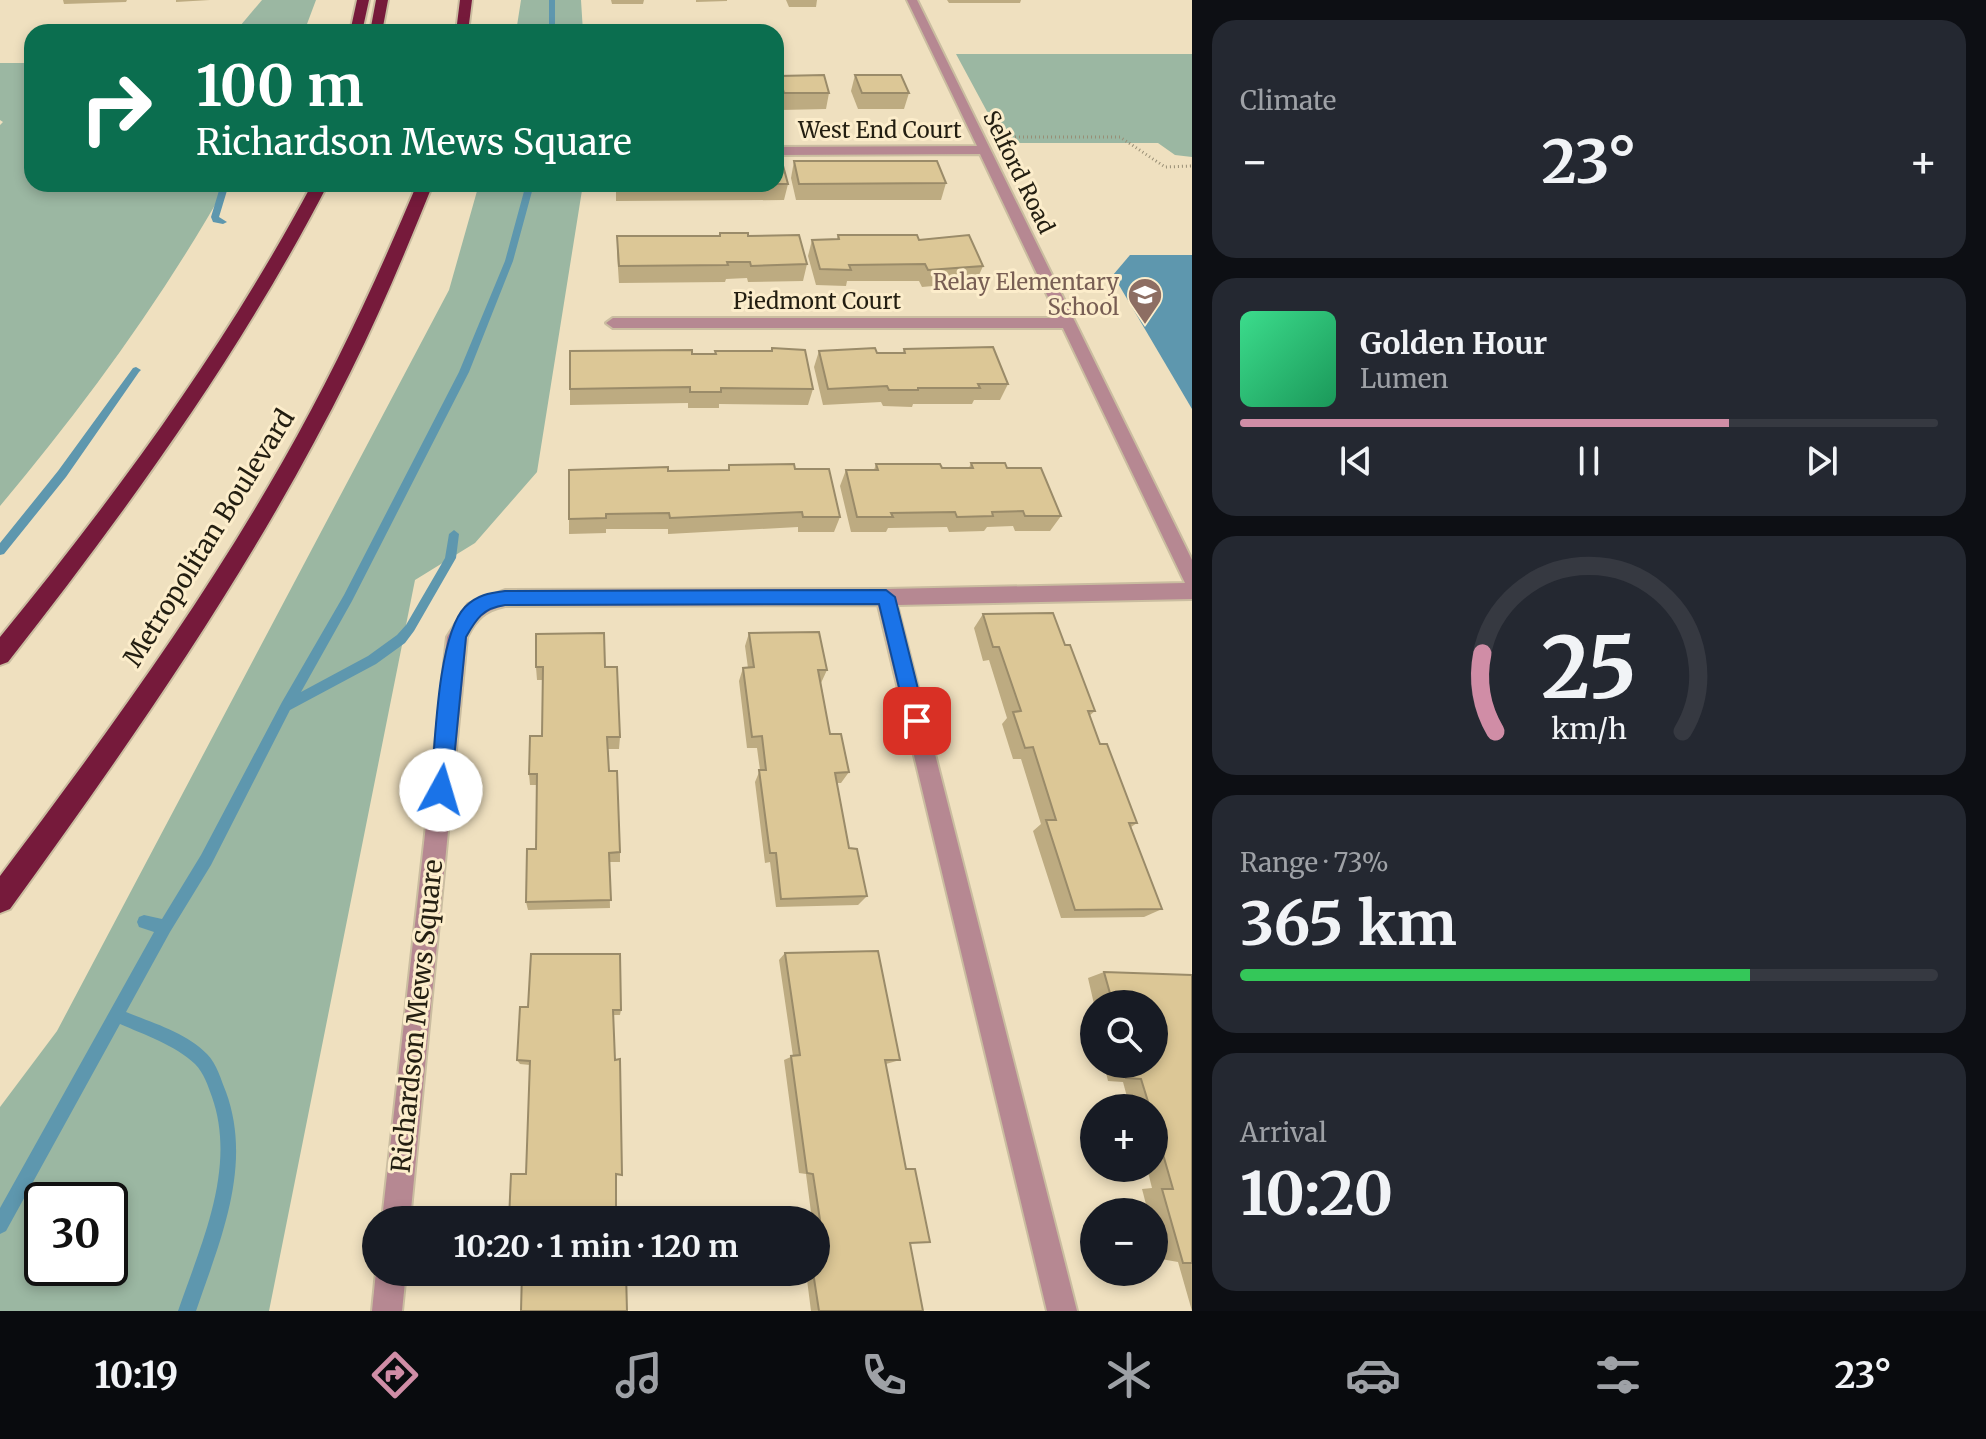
<!DOCTYPE html>
<meta charset="utf-8">
<style>
body{margin:0;font-family:Merriweather,serif;background:#242831;color:#f1f3f6;height:100vh;display:flex;flex-direction:column;font-size:30px;white-space:nowrap}
*{box-sizing:border-box;margin:0}
p{font-size:26px;color:#9ea1a6}
.icon{flex:none;width:44px;height:44px;fill:none;stroke:currentColor;stroke-width:2;stroke-linecap:round;stroke-linejoin:round}
.map{position:relative;flex:1;overflow:hidden}
.panel{display:flex;flex-direction:column;gap:20px;padding:20px;background:#0d0f14;width:794px}
.panel>*{flex:none}
.guide{position:absolute;left:24px;top:24px;width:760px;height:168px;border-radius:24px;box-shadow:0 4px 12px #0003;background:#0b6e4f;color:#fff;overflow:hidden}
.tools{position:absolute;left:1080px;top:990px;display:grid;gap:16px}
.tools a{display:grid;place-items:center;width:88px;height:88px;border-radius:50%;background:#171b24;box-shadow:0 4px 12px #0003;font-size:40px}
.speed{position:absolute;left:24px;top:1182px;display:flex;gap:16px;font-size:40px;font-weight:700;text-align:center}
.speed>*{display:grid;place-content:center;width:104px;height:104px;border-radius:50%;background:#171b24;box-shadow:0 4px 12px #0003;line-height:1}
.speed .limit{border:4px solid #111;border-radius:12px;background:#fff;color:#111}
.pin{position:absolute;display:grid;place-items:center;width:68px;height:68px;color:#fff;margin:-34px;border-radius:16px;box-shadow:0 4px 12px #0006}
.me{position:absolute;width:88px;margin:-44px;rotate:6deg;stroke-linejoin:round;filter:drop-shadow(0 0 6px #0008)}
.turn{display:flex;align-items:center;gap:28px;height:168px;padding:0 40px;font-size:36px}
.turn .icon{width:104px;height:104px;stroke-width:2.5}
.turn b{display:block;font-size:56px;line-height:68px}
.big{font-size:60px;font-weight:700;line-height:1.1}
.panel .tile{flex:1;display:flex;flex-direction:column;justify-content:center;gap:12px;min-width:0;padding:0 28px;border-radius:24px;background:#242831}
.panel .dial{align-items:center;gap:0}
.dial svg{height:208px;overflow:visible;fill:none;stroke:#363941;stroke-width:7;stroke-linecap:round;text-anchor:middle}
.dial text{fill:#f1f3f6;stroke:none}
.song{display:flex;align-items:center;gap:24px}
.cover{width:96px;height:96px;border-radius:12px;background:linear-gradient(135deg,hsl(150 70% 55%),hsl(150 70% 35%))}
.played{height:8px;border-radius:4px;background:linear-gradient(90deg,#d08da6 70%,#363941 70%)}
.keys{display:flex;justify-content:space-around;direction:ltr}
.heat{display:flex;justify-content:space-between;align-items:center;font-size:44px;direction:ltr}
.charge{height:12px;border-radius:6px;background:linear-gradient(90deg,#34c759 73%,#363941 0)}
.trip{position:absolute;left:362px;top:1206px;width:468px;height:80px;border-radius:40px;background:#171b24;box-shadow:0 4px 12px #0003;font-weight:700;line-height:80px;text-align:center}
.dock{display:flex;height:128px;justify-content:space-around;align-items:center;background:#090b0e;color:#9ea1a6}
.dock .icon{width:56px;height:56px}
.dock .on{color:#d08da6}
.dock b{font-size:36px;color:#f1f3f6}
main{display:flex;flex:1;min-height:0}
.map>svg:first-child{display:block}
</style>
<main>
<div class="map">
<svg width="1192" height="1311" viewBox="0 0 1192 1311">
<rect width="100%" height="100%" fill="#efe0bf"/>
<g fill="#9bb7a2" fill-rule="evenodd">
<path d="M262,0H316L304,32H235Z"/>
<path d="M521,0H581L583,32H516Z"/>
<path d="M956,54H1192V157L1175,155L1158,143H1004Z"/>
<path d="M0,63H32V184H227C163,298 84,406 0,506V125L3,122L0,120Z"/>
<path d="M479,184H583L537,472L475,543L415,580L269,1311H0V1107L57,1031L449,290ZM110,1200V1268H42V1200Z"/>
</g>
<path fill="#5e97ae" d="M1130,255H1192V409L1113,275Z"/>
<g fill="none" stroke-linecap="round" stroke-linejoin="round">
<g fill="#5e97ae" fill-rule="evenodd">
<rect x="549" y="0" width="6" height="32"/>
<path d="M221,184H229L219,217L227,222L223,224L213,222L211,217Z"/>
<path d="M526,184H534L513,261L469,372L352,601L301,692L368,656L397,635L406,625L445,558L449,534L454,530L459,534L456,558L414,631L405,643L376,664L290,710L211,865L170,932L126,1012C153,1023 187,1033 207,1054C217,1064 221,1080 226,1092C253,1166 220,1241 196,1311H178C201,1244 237,1168 212,1097C208,1086 204,1073 195,1064C175,1045 145,1035 120,1024L6,1231L0,1234V1208L154,932L139,927L137,922L139,917L144,915L162,919L201,855L282,702L344,595L459,372L505,261Z"/>
<path d="M136,367L141,370L139,372L66,477L4,554L0,555V543L58,471L133,368Z"/>
</g>
<defs>
<g id="minor">
<path d="M907,0H917L1192,560V599L897,605L1077,1311H1047L878,605L505,606C485,610 476,619 467,637L410,1220H382L447,637L468,604L505,590L886,589L1185,583L1063,328H613L606,323L613,318H1058L980,154L776,155V147L977,146Z"/>
<path d="M376,1272H406L402,1311H372Z"/>
</g>
<g id="highway">
<path d="M357,0H369L362,32H350Z"/>
<path d="M376,0H388L382,32H370Z"/>
<path d="M460,0H472L468,32H456Z"/>
<path d="M312,184H328C239,356 127,510 8,662L0,665V637C117,494 225,347 312,184Z"/>
<path d="M417,184H433C407,248 381,311 350,373C256,563 134,738 10,909L0,913V876C101,742 200,607 283,461C334,372 377,279 417,184Z"/>
</g>
</defs>
<use href="#minor" stroke="#cabda0" stroke-width="4"/>
<use href="#highway" stroke="#cabda0" stroke-width="4"/>
<path stroke="#988e75" stroke-width="3" stroke-dasharray="1 3" stroke-linecap="butt" d="M1007,137H1120L1165,167L1192,166"/>
<use href="#minor" fill="#b68892" fill-rule="evenodd"/>
<use href="#highway" fill="#761a3b" fill-rule="evenodd"/>
</g>
<g fill="#bdab81">
<path d="M63,0H127L126,2L64,4Z"/>
<path d="M176,0H210L176,2Z"/>
<path d="M611,0H644L643,4H612Z"/>
<path d="M696,0H727V1L696,2Z"/>
<path d="M786,0H817L816,7H789Z"/>
<path d="M947,0H1021L1020,3H949Z"/>
<path d="M855,75L909,93L904,109H858L851,91Z"/>
<path d="M779,76L829,93L826,109L781,110L777,92Z"/>
<path d="M794,161L946,183L941,200H796L791,178Z"/>
<path d="M616,184H788L784,200L616,201Z"/>
<path d="M838,235L919,240L983,266L976,282L922,287L919,281H847L846,286L816,285L808,256L812,240L837,239Z"/>
<path d="M617,236H748L807,264L803,281L748,282L747,278L726,279L725,282L619,283L617,253Z"/>
<path d="M772,348L813,389L808,405L719,404V408H688V403L570,405V389L692,354H715V351H771Z"/>
<path d="M904,349L1008,384L1000,400H974L972,404H913L912,407L883,406L881,402L823,405L814,367L819,351L903,353Z"/>
<path d="M971,463L1007,468L1061,516L1050,531H1015L1013,526L987,527L984,531L949,532L947,527L888,528L886,532H851L840,486L846,470H874L876,464L942,468H969Z"/>
<path d="M729,465L795,469L840,517L834,532H798V527L668,534V529H606V533L569,534V519L668,471L728,470Z"/>
<path d="M983,614L1065,645L1095,711L1089,716L1100,744L1137,823L1131,827L1162,909L1144,917L1061,918L1033,831L1041,824L1021,759H1013L1002,724L1007,718L989,660L983,661L974,628Z"/>
<path d="M749,633L827,670L821,683L830,734L849,772L841,783H837L849,848L867,896L858,905L776,907L770,862L765,863L755,782L760,770L757,748H747L739,681L743,668H748L745,646Z"/>
<path d="M536,667H605L620,737L619,749H608L609,771L620,852V862H609L610,908L528,910L526,902L536,849L537,785H530L529,774L542,736L543,680H537Z"/>
<path d="M785,953L900,1060L886,1064L910,1243L923,1311H811L806,1272H816V1220H812L806,1174L799,1173L784,1060L793,1056L779,960Z"/>
<path d="M1104,972L1192,975V1311L1178,1262L1161,1259L1154,1234V1212H1148L1142,1189L1152,1188L1147,1168H1154V1108H1130L1123,1082L1108,1081L1104,1064H1154V1004H1094L1088,978Z"/>
<path d="M528,1007L621,1010L620,1015H613L616,1174H526L530,1065L520,1064L517,1060Z"/>
</g>
<g fill="#dcc796" stroke="#9a8b69" stroke-width="2">
<path d="M824,75L829,93H784L779,76Z"/>
<path d="M855,75H901L909,93H862Z"/>
<path d="M794,161H937L946,183L799,184Z"/>
<path d="M776,162H782L788,184H776Z"/>
<path d="M720,233H748V236L799,235L807,264L751,266L750,262H727L728,265L619,266L617,236H720Z"/>
<path d="M838,235H917L919,240L969,235L983,266L928,270L925,264L849,265L851,270L820,269L812,240L839,239Z"/>
<path d="M993,347L1008,384H978L980,388H918V390H889L887,386L828,389L819,351L875,348L877,353H905L904,349Z"/>
<path d="M772,348L805,350L813,389L721,388V392H690V387L570,389V351L692,350V354H716L715,351H772Z"/>
<path d="M971,463H1005L1007,468H1041L1061,516H1025L1023,511L992,512L993,516L957,517L955,512L891,513L893,517H857L846,470H878L876,464H940L942,468H973Z"/>
<path d="M794,464L795,469H829L840,517H803L802,512L670,518L669,513L606,514V518L569,519V470L668,467V471L729,470V465Z"/>
<path d="M1053,613L1065,645H1070L1095,711H1088L1100,744H1107L1137,823H1129L1162,909L1075,910L1046,820H1056L1033,747L1025,748L1013,712L1021,711L999,647H993L983,614Z"/>
<path d="M819,632L827,670H818L830,734H841L849,772L835,773L849,848L857,849L867,896L781,899L776,853H770L759,770H766L762,736L752,737L743,668L754,667L749,633Z"/>
<path d="M604,633L605,667H617L620,737H607L609,771H617L620,852L609,853L611,900L526,902L527,849H536L537,774H529L530,736H542L543,667H536V634Z"/>
<path d="M878,951L900,1060H885L906,1169H915L930,1242L910,1243L923,1311H819L813,1272H816V1233H822L813,1174L807,1173L791,1056L800,1055L785,953Z"/>
<path d="M531,954H620L621,1010H613L615,1060L620,1059L622,1175L616,1174V1220H509L511,1174H526L530,1061L517,1060L520,1007H528Z"/>
<path d="M1104,972L1192,975V1263H1183L1162,1189H1173L1154,1123V1108H1150L1141,1079L1126,1078L1123,1064H1154V1004H1113Z"/>
<path d="M522,1272H626L627,1311H521Z"/>
</g>
<path fill="#1a73e8" stroke="#114b97" stroke-width="2" d="M886,590L895,597L926,721L923,727L917,729L910,727L907,721L879,604L505,605C483,608 476,619 466,637L451,790L448,797L441,800L434,797L431,790C435,748 437,636 465,607C477,595 489,593 505,591Z"/>
<defs>
<symbol id="school-pin" viewBox="-11 -11 22 30"><path d="M0 17L-7.5 6A9.5 9.5 0 1 1 7.5 6Z" fill="#8d6e63" stroke="#fcedcb"/><path d="M0-5L7-2L0 1L-7-2ZM-4 1L0 2.5L4 1V4Q0 6-4 4Z" fill="#fff"/></symbol>
</defs>
<g fill-rule="evenodd">
<use href="#school-pin" x="1125" y="275" width="40" height="54"/>
</g>
<g text-anchor="middle" stroke-width="6" stroke-linejoin="round" paint-order="stroke">
<g font-size="22" fill="#231e11" stroke="#fcedcb">
<text x="880" y="138">West End Court</text>
<text transform="translate(1019 172) rotate(64)" y="8">Selford Road</text>
<text x="817" y="309">Piedmont Court</text>
</g>
<g font-size="22" fill="#785e54" stroke="#fcedcb" text-anchor="end">
<text x="1119" y="290">Relay Elementary<tspan x="1119" dy="25">School</tspan></text>
</g>
<g font-size="26" fill="#231e11" stroke="#fcedcb">
<text transform="translate(209 538) rotate(-58)" y="9">Metropolitan Boulevard</text>
<text transform="translate(417 1016) rotate(-84)" y="9">Richardson Mews Square</text>
</g>
</g>
</svg>
<div class="tools">
<a><svg class="icon" aria-label="search" viewBox="0 0 24 24"><circle cx="10" cy="10" r="6"/><path d="M15 15l6 6"/></svg></a>
<a>+</a>
<a>−</a>
</div>
<div class="speed"><div class="limit">30</div></div>
<div class="pin" style="left:917px;top:721px;background:#d93025"><svg class="icon" aria-label="arrive" viewBox="0 0 24 24"><path d="M6 21V4h12l-3 4 3 4H6"/></svg></div>
<svg class="me" style="left:441px;top:790px" viewBox="-20 -20 40 40"><circle r="19" fill="#fff"/><path d="M0-13L10 11 0 6-10 11z" fill="#1a73e8"/></svg>
<div class="trip">10:20 · 1 min · 120 m</div>
<div class="guide">
<div class="turn"><svg class="icon" aria-label="right" viewBox="0 0 24 24"><path d="M7 20v-9h11M14 6l5 5-5 5"/></svg><div><b>100 m</b>Richardson Mews Square</div></div>
</div>
</div>
<section class="panel">
<div class="tile"><p>Climate</p>
<div class="heat"><a>−</a><b class="big">23°</b><a>+</a></div>
</div>
<div class="tile">
<div class="song"><i class="cover"></i><div><b>Golden Hour</b><p>Lumen</p></div></div>
<div class="played"></div>
<div class="keys"><svg class="icon" aria-label="previous" viewBox="0 0 24 24"><path d="M18 5L8 12l10 7zM5 5v14"/></svg><svg class="icon" aria-label="pause" viewBox="0 0 24 24"><path d="M8 5v14M16 5v14"/></svg><svg class="icon" aria-label="next" viewBox="0 0 24 24"><path d="M6 5l10 7-10 7zM19 5v14"/></svg></div>
</div>
<div class="tile dial"><svg viewBox="0 0 100 80">
<path d="M14 69A42 42 0 1 1 86 69"/>
<path d="M14 69A42 42 0 0 1 9 39" stroke="#d08da6"/>
<text x="50" y="56" font-size="32" font-weight="700">25</text>
<text x="50" y="72" font-size="11">km/h</text>
</svg></div>
<div class="tile"><p>Range · 73%</p><b class="big">365 km</b><div class="charge"></div></div>
<div class="tile"><p>Arrival</p><b class="big">10:20</b></div>
</section>
</main>
<nav class="dock">
<b>10:19</b>
<svg class="icon on" aria-label="directions" viewBox="0 0 24 24"><path d="M12 3l9 9-9 9-9-9zM9 14v-3h6M13 9l2 2-2 2"/></svg>
<svg class="icon" aria-label="music" viewBox="0 0 24 24"><path d="M9 18V5l10-2v13"/><circle cx="6" cy="18" r="3"/><circle cx="16" cy="16" r="3"/></svg>
<svg class="icon" aria-label="phone" viewBox="0 0 24 24"><path d="M5 4h4l2 5-3 2q2 4 5 5l2-3 5 2v4C11 20 4 13 5 4z"/></svg>
<svg class="icon" aria-label="climate" viewBox="0 0 24 24"><path d="M12 3v18M4 7l16 10M4 17L20 7"/></svg>
<svg class="icon" aria-label="car" viewBox="0 0 24 24"><path d="M5 17H2v-5l4-1 3-4h7l3 4 3 1v5h-3M9 17h6M6 11h13"/><circle cx="7" cy="17" r="2"/><circle cx="17" cy="17" r="2"/></svg>
<svg class="icon" aria-label="filters" viewBox="0 0 24 24"><path d="M4 7h16M4 17h16"/><circle cx="9" cy="7" r="2"/><circle cx="15" cy="17" r="2"/></svg>
<b>23°</b>
</nav>
